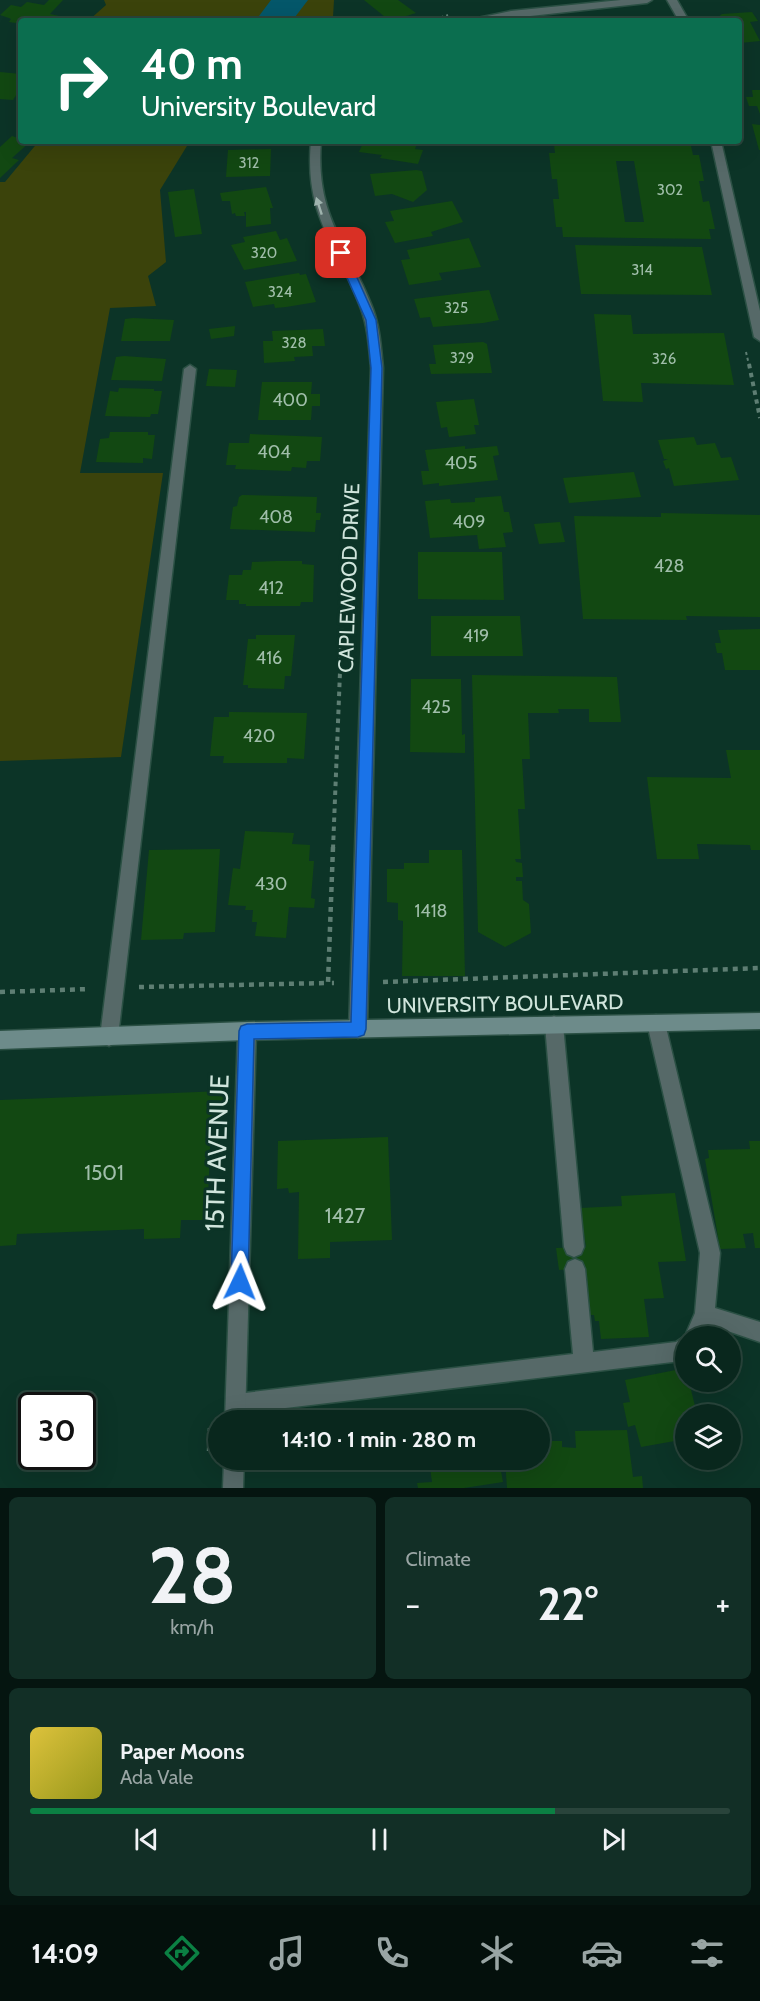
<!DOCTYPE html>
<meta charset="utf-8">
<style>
body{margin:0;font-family:Cabin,sans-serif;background:#122f26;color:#f1f3f6;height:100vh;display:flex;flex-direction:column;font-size:22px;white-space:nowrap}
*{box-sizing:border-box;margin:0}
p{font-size:20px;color:#99a5a4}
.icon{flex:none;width:33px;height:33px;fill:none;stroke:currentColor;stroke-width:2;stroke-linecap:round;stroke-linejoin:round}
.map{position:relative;height:1488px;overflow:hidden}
.side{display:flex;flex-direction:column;gap:9px;padding:9px;background:#051510;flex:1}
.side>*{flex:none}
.guide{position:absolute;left:18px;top:18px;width:724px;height:126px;border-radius:6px;box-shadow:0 6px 24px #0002,0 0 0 2px #29443b;background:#0b6e4f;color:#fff;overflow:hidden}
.tools{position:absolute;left:675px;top:1326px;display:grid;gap:12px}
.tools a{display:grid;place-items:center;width:66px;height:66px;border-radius:50%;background:#09271d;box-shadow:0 6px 24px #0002,0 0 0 2px #29443b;font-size:30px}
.speed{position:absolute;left:18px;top:1392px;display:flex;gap:12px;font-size:30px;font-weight:700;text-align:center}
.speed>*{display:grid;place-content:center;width:78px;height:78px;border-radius:50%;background:#09271d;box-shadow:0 6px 24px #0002,0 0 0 2px #29443b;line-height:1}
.speed .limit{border:3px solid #111;border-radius:9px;background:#fff;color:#111}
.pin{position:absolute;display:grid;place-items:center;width:51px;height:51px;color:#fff;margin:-26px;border-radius:12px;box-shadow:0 3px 9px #0006}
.me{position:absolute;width:66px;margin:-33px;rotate:2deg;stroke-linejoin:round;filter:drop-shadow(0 0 4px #0008)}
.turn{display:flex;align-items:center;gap:21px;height:126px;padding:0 24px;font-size:27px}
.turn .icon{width:78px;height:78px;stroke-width:2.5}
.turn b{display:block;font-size:42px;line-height:51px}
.big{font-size:45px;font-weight:700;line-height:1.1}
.side .card{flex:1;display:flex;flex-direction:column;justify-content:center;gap:9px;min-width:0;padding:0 21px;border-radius:9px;background:#122f26}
.side .dial{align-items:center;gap:0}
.dial b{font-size:78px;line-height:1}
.song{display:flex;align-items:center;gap:18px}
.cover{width:72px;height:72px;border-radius:9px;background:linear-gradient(135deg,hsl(50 70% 55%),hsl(60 70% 35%))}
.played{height:6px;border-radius:3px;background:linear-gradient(90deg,#0b8043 75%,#29443b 75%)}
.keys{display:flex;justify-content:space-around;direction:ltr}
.heat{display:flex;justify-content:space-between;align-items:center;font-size:33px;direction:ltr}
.side .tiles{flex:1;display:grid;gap:9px;grid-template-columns:1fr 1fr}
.card:last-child{grid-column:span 2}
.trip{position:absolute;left:208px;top:1410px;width:342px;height:60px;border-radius:30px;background:#09271d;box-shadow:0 6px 24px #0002,0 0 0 2px #29443b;font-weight:700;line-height:60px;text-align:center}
.tab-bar{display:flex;height:96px;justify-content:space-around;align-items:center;background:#04100c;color:#99a5a4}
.tab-bar .icon{width:42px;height:42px}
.tab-bar .on{color:#0b8043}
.tab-bar b{font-size:27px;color:#f1f3f6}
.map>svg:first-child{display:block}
</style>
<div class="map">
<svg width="760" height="1488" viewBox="0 0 760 1488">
<rect width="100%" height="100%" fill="#0c3427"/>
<g fill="#3b430b">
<path d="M104,0H334L333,17L326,21H88L106,5Z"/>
<path d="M39,141H190L160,190L166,262L148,276L156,306L110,308L80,473H163L121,757L0,761V182H5Z"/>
</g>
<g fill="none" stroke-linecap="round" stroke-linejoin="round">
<path fill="#04576a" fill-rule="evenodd" d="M271,0H308L292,21H262L259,16Z"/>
</g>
<g fill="#124812" fill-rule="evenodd">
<path d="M49,0H63L50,14L59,16L54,21H18L16,23L9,22L11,19L9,18L0,15L11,5L21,7L27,2L44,5Z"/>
<path d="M364,0H398L416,13L390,21Z"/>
<path d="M752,12L758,21L750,22L760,41L740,43V21H713L722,14Z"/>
<path d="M0,72L21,74V95L17,94L13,100L0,99Z"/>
<path d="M752,90H760V114L757,106H749L746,97H753Z"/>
<path d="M752,124L760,125V150H759Z"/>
<path d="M12,136L21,139V141L30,142L12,158L19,160L0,178V147Z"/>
<path d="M358,141H418L415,149L423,150L418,164L380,158L382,155L359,152L363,143Z"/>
<path d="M554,145L691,146L693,155H699L704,181H699L703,202L709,201L715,229H709L711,239L563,237L562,227H556L553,199H559L557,179H552L549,153H555ZM616,161H634L644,222H625Z"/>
<path d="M271,149L270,176L226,177L228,150Z"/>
<path d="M416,170L422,171L427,190L413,202L392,194L375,196L370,174Z"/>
<path d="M266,187L273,208H270L271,224L246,227V212H244L245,216H236L235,213L232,214L230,201H222L220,193Z"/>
<path d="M194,189L202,234L175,237L168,192Z"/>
<path d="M452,201L463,222L431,232L433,236L395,243L385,222L394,221L390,211Z"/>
<path d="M276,231L280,240L287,238L297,261L244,270L231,245L245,242L243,237Z"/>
<path d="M469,238L481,267L439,273L442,280L409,285L401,260L410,259L407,250Z"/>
<path d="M575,245L702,247L712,295L581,294Z"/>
<path d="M299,273L300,275L306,274L316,302L286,307L275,308L274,304L253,307L245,282Z"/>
<path d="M489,290L499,320L483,323L433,327L430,317L420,318L414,299Z"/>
<path d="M594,314L631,315L633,334L724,333L734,385L641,383L643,402L603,401Z"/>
<path d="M133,318L174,320L170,341H121L125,319Z"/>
<path d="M235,326L234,336L211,339L209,329Z"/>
<path d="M323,329L325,346H312L313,356L294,357L295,361L264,363L263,341H273L272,331Z"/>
<path d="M483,342L487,344L492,373L431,374L429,364H436L433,345Z"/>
<path d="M124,356L166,359L162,381L111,380L116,357Z"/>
<path d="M209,369L237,370L235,387L206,386Z"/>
<path d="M262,382H312L311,394H320V406H312L311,420H258Z"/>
<path d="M119,388L154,389V391H162L158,414H151L150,417L105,416L110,391L118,392Z"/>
<path d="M474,399L479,425H474L476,434L449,437L447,427L441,428L436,402Z"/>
<path d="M110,432H148V435H155L152,459L143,458V463L96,462L100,439L109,438Z"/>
<path d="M250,434L322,437L320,461H307L306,468L292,467L291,471L235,469L236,465H226L229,443H249Z"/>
<path d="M694,437L697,445L715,443L721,458L731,457L739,480L674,486L669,468L666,469L663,461L668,459H664L658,440Z"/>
<path d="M465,446V449L497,446L499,455L493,456L498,480L439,486V483L423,485L421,471H429L425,450Z"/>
<path d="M634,472L641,497L569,503L563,478Z"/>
<path d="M242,495L317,497L316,513H321L320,520H316L315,532L230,529L233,507L237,506L239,497Z"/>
<path d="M501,496L504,512H509L513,532L503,533L506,547L479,549L477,535L430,538L425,501L450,499L451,503L475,502V498Z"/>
<path d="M661,513L760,515V617L686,616L687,620L583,619L574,516L661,517Z"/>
<path d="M560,522L565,542L539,544L534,524Z"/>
<path d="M418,552H502L504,600L418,599Z"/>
<path d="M276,561H302V564L314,565L313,602H301L300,606H246V604H239V600H226L229,575H242L243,570H251L252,562Z"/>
<path d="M431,616H520L523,656H431Z"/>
<path d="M760,629V670H725L722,653H717L715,643H721L718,630Z"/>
<path d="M256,635H295L291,676H285L284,689L248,688V685H243L248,639H256Z"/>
<path d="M472,675L617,677L621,722H589V709H558L559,713H528L530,759H522L525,809H518L521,859H515L516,862L522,863L523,877H516V881H522L523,900L529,904L531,933L505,947L478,932Z"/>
<path d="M411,679H461L462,735L465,734V753L410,752Z"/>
<path d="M229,712L307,713L304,759L287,758V763H223L224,756H210L214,717H229Z"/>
<path d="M726,750H760V850H751L750,845L697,844L699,859H657L647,777L731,778Z"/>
<path d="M245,831L294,833L292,844L310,845L309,861H314L311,898L315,899L314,908L289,907L286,938L255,936L257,922H252L253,910H245L246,906L228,905L233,868L240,869Z"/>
<path d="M220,849L215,932L184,933L183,939L141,940L149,850Z"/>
<path d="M429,850H462L465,976H402L403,921L398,920V903L387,902V869H404V863H429Z"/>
<path d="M223,1091L222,1126L211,1127L207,1220H181L180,1238L144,1239V1229L17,1234L16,1245L0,1246V1100Z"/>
<path d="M388,1137L392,1240L330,1242V1258L298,1259L299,1192L289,1193L288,1188L277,1189L278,1141Z"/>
<path d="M749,1141H760V1248H755L753,1233L743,1234L746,1248L720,1249L705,1159L709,1158L708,1150L750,1149Z"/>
<path d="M675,1193L686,1261L658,1262L664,1298L644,1299L649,1337L601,1339L599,1321H595L594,1315H586L575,1269L559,1270L556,1248L586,1247L580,1208L622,1206L621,1196Z"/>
<path d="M686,1368V1382H689L697,1414H686V1439L641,1447L635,1425L628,1427L623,1403L630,1402L625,1380Z"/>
<path d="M627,1430L633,1477L642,1476L643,1488H507L505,1460H540V1441H562V1447L576,1448L575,1431Z"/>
<path d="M429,1460H499L503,1482L464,1488H418L417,1483L432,1482Z"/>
</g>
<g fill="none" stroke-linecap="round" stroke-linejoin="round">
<defs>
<g id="service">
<path d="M656,1015L662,1017L665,1023L720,1253L715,1308L760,1322V1342L710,1325L705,1336H686V1359L681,1361L236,1414L229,1411L226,1404L229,1397L236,1394L573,1354L565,1269L568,1262L575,1259L582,1262L585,1269L593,1352L676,1342L685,1336L695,1313L700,1253L647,1023L650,1017Z"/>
<path d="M554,1016L560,1019L563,1025L584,1247L581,1254L574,1257L567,1254L564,1247L545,1025L548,1019Z"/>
</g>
<g id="minor">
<path d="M621,0H652L647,3L485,21H463L511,11Z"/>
<path d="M667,0H677L689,21H679Z"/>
<path d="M311,141H321C315,217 348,244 373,309C380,328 381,348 383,368L367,1029L364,1035L358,1038L352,1035L349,1029L371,368C369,348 368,328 361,309C337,244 304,217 311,141Z"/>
<path d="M711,141H721L760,311V341L754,337Z"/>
<path d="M190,365L196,369L118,1037L115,1043L109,1046L103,1043L100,1037L184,369Z"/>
<path d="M247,1022L253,1025L256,1031L245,1420H225L238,1031L241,1025Z"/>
<path d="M224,1460H244L243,1488H223Z"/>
</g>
<path id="secondary" d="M760,1013V1029L247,1040L0,1049V1031L247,1022Z"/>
</defs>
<use href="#service" stroke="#2b5044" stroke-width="3"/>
<use href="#minor" stroke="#2b5044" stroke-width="3"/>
<use href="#secondary" stroke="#2b5044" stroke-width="3"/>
<g stroke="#5e7e73" stroke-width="2" stroke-dasharray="3 3" stroke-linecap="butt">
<path d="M429,21L448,15"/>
<path d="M746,352L749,365"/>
</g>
<g stroke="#5e7e73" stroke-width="4" stroke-dasharray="4.5 4.5" stroke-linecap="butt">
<path d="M749,364L760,418"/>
<path d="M333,849L344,571"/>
</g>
<g stroke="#5e7e73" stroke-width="4.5" stroke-dasharray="5 5" stroke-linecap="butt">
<path d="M333,847L328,983H334"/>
<path d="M383,982L760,968"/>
<path d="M139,987L328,983"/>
<path d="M0,992L89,989"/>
<path d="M209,1451L210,1428"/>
</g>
<use href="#service" fill="#566968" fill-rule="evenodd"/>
<use href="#minor" fill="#566968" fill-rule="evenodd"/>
<use href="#secondary" fill="#6d8b8a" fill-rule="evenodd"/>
</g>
<defs><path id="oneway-solid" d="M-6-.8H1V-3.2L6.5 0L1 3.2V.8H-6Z" transform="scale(1.5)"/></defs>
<use fill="#9fb3ae" href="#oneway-solid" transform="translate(319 206) rotate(-108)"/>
<path fill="#1a73e8" stroke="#114b97" stroke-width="1.5" d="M341,250L346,253L376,320L382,368L366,1029L364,1035L358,1037L254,1039L248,1282L246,1288L240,1290L233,1288L231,1282L239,1031L241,1026L247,1024L351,1022L371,368L366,320L336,253Z"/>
<g text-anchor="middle" stroke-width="6" stroke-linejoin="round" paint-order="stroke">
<g font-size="15" fill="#a0beaa">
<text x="249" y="168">312</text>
<text x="670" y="195">302</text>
<text x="264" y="258">320</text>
<text x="642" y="275">314</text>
<text x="280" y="297">324</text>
<text x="456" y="313">325</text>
<text x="294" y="348">328</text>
<text x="462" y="363">329</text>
<text x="664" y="364">326</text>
</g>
<g font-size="18" fill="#a0beaa">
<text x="290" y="406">400</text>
<text x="274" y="458">404</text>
<text x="461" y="469">405</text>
<text x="276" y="523">408</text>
<text x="469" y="528">409</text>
<text x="669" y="572">428</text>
<text x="271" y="594">412</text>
<text x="476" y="642">419</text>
<text x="269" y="664">416</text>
<text x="436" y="713">425</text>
<text x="259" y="742">420</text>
<text x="271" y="890">430</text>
<text x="431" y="917">1418</text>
</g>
<g font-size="21" fill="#d0e5dc" stroke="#0c3427">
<text transform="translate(349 578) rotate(-88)" y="7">CAPLEWOOD DRIVE</text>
<text transform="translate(505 1004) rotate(-1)" y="7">UNIVERSITY BOULEVARD</text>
</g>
<g font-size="21" fill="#a0beaa">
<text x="104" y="1180">1501</text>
<text x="345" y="1223">1427</text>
</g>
<g font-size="26" fill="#d0e5dc" stroke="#0c3427">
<text transform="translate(217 1153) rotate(-88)" y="9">15TH AVENUE</text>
</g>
</g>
</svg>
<div class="tools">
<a><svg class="icon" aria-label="search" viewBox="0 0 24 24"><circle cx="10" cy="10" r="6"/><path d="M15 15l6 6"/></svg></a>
<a><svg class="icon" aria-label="layers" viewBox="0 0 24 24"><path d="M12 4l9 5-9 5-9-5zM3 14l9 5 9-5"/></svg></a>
</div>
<div class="speed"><div class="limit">30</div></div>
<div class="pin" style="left:341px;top:253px;background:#d93025"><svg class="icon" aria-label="arrive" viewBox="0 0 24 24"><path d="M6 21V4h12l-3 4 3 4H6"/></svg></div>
<svg class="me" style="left:240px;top:1282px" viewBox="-20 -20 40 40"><path d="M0-17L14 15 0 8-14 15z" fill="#1a73e8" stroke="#fff" stroke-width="4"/></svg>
<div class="trip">14:10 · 1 min · 280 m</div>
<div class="guide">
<div class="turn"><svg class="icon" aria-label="right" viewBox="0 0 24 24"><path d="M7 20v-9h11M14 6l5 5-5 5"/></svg><div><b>40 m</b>University Boulevard</div></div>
</div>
</div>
<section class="side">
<div class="tiles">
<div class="card dial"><b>28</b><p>km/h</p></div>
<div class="card"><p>Climate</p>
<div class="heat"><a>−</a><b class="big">22°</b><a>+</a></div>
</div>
<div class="card">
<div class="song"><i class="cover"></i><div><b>Paper Moons</b><p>Ada Vale</p></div></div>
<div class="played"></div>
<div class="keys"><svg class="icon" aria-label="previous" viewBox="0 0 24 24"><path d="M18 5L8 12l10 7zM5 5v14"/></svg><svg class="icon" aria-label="pause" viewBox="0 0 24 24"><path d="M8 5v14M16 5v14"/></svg><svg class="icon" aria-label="next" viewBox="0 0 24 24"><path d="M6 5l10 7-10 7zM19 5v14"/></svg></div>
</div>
</div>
</section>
<nav class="tab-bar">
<b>14:09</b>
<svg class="icon on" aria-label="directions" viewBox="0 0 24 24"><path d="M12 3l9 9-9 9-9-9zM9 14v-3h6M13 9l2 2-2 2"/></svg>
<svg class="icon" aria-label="music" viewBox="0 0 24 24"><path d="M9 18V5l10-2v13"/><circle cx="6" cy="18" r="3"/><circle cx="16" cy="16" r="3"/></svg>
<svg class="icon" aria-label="phone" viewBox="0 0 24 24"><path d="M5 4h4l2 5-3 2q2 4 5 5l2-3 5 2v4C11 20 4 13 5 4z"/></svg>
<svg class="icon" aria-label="climate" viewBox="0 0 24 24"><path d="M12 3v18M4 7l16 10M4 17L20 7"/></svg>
<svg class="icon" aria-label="car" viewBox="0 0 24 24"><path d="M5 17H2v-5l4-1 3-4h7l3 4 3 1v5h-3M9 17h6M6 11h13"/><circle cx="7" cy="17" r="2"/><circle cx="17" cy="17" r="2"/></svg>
<svg class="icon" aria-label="filters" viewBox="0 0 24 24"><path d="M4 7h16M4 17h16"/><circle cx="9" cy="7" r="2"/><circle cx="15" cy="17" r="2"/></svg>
</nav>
